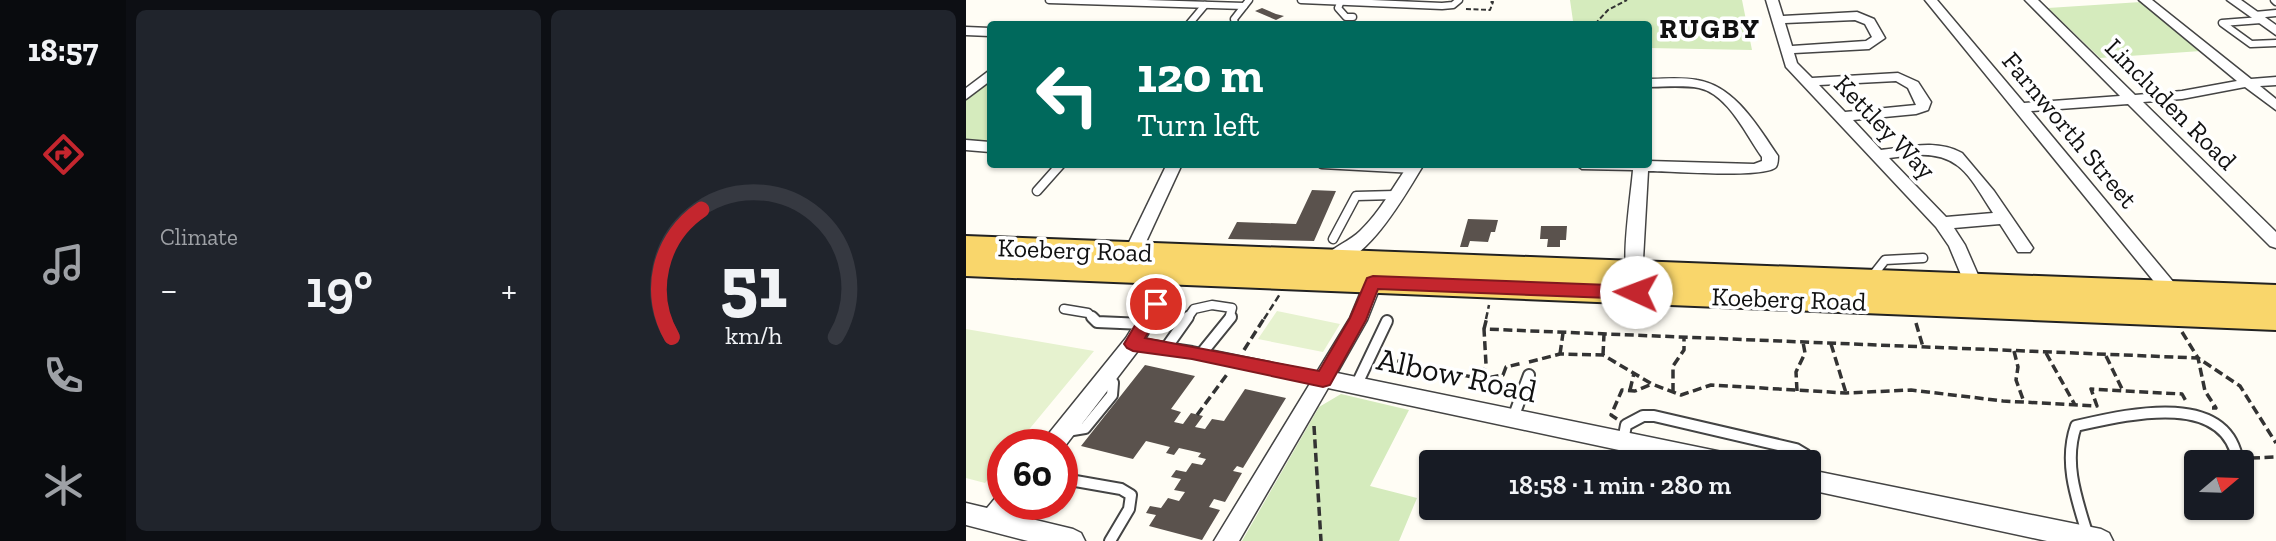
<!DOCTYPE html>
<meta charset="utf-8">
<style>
body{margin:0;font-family:"Zilla Slab",serif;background:#20242c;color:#f1f3f6;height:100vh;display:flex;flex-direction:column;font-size:26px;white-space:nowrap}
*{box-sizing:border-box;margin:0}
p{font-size:23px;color:#9ea1a6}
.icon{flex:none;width:38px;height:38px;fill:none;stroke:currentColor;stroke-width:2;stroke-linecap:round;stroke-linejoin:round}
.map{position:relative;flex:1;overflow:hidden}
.sheet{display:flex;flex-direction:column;gap:10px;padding:10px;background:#0d0f14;width:840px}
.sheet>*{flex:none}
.guide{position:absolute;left:21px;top:21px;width:665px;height:147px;border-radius:7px;box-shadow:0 2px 5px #0004;background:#00695c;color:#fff;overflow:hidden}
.needle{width:46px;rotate:71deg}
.tools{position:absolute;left:1218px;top:450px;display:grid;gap:14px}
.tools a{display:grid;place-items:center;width:70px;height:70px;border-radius:7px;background:#171b24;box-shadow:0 2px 5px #0004;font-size:35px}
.speed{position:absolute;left:21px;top:429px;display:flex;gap:14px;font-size:35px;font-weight:700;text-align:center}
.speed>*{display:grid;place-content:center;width:91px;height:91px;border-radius:50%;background:#171b24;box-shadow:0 2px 5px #0004;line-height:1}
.speed .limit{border:10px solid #d22;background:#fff;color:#111}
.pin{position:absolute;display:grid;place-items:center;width:60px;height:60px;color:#fff;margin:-30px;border:4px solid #fff;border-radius:50%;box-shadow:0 2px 7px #0007}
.me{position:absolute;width:77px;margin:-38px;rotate:272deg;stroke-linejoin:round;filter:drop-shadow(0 0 5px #0008)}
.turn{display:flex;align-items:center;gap:24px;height:147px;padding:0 35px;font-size:32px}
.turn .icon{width:91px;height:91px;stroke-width:2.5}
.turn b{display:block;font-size:49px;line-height:60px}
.big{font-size:52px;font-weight:600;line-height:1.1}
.sheet .tile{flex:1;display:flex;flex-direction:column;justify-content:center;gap:10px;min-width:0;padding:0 24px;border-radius:10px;background:#20242c}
.sheet .dial{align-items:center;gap:0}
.dial svg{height:182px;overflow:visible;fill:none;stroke:#363941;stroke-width:7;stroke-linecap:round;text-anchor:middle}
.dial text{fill:#f1f3f6;stroke:none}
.heat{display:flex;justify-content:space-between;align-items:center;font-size:38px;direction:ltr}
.sheet .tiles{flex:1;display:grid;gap:10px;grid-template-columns:repeat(2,1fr)}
.trip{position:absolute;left:453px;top:450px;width:402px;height:70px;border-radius:7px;background:#171b24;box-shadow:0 2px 5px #0004;font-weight:600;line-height:70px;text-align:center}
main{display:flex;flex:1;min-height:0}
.menu{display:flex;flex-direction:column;width:126px;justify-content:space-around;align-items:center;background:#090b0e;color:#9ea1a6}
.menu .icon{width:49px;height:49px}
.menu .current{color:#c4262e}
.menu b{font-size:32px;color:#f1f3f6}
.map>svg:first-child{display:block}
</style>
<main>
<nav class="menu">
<b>18:57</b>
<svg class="icon current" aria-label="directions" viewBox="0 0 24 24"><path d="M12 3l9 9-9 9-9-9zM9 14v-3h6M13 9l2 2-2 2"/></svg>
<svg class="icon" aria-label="music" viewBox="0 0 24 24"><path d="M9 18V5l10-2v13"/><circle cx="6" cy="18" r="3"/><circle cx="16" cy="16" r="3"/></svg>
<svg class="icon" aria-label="phone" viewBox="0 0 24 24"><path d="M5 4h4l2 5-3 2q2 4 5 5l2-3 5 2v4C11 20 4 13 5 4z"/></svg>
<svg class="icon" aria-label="climate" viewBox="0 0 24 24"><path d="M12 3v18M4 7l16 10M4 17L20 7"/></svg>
</nav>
<section class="sheet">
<div class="tiles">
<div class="tile"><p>Climate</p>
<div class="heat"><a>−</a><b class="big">19°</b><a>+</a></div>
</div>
<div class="tile dial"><svg viewBox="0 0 100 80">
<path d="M14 69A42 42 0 1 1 86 69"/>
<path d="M14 69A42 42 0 0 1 27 13" stroke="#c4262e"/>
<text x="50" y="56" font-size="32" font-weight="700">51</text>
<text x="50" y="72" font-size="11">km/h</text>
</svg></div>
</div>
</section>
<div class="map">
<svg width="1310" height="541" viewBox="0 0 1310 541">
<rect width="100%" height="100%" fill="#fffdf5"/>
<g fill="#d5ebbd">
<path d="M604,0H776L786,50L683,48L682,24H590L607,21Z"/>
<path d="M1175,2L1235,51L1134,58L1082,8Z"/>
<path d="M14,83H24V143L21,146L0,145V95Z"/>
<path d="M375,394L443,410L404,486L451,498L433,541H276L353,407Z"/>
</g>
<g fill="#e6f2cf">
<path d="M311,311L374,324L357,352L292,339Z"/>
<path d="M0,329L128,351L51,444H37V462L19,483L0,478Z"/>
</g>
<g fill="#5a524d">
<path d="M296,8L310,14L318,16L310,20L289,11Z"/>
<path d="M346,190L370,191L348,241L262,239L271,222L330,224Z"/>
<path d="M502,219L532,220L529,232H525L522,242L504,241L502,247H494Z"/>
<path d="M575,226H601L600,240H594V247H581L582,239H574Z"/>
<path d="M179,365L229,376L205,409L215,412L208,422L217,424L225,413L237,416L229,427L239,429L246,419L258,421L279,389L320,398L277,468L271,466L267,471L276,473L259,502L248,499L243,507L254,510L236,540L183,526L190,515L180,513L184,506L195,508L202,498L213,501L219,492L208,490L215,479L205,477L210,470L220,472L226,463L236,465L240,459L232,457L235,453L213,448L208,455L200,453L204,447L180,441L167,459L115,446Z"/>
</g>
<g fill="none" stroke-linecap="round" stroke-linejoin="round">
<defs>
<g id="lane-far2">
<path d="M83,0L278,6"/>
<path d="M335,0L476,6L487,5L493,0"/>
<path d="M1308,0L1310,2"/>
<path d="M375,1L372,8L380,17H387"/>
<path d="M1289,15L1310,13"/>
<path d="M1295,20L1256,23L1285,44L1310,43"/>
<path d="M223,24L239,5"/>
<path d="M269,24L268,19L283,0"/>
</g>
<g id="lane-far1">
<path d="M356,164L448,169"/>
<path d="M71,191L95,164"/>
<path d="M367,239L390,196L429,195"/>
<path d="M904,279L919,260L957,258"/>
<path d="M98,309L122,313L128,319"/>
<path d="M221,319L228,309L246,305L266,308L263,319"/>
</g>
<g id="lane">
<path d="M126,317L131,322L178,324"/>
<path d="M167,343L226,352L357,379"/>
<path d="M200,348L222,317"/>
<path d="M235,354L265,317"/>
<path d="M390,386L421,321"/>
<path d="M547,418L563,375"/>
<path d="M101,431L119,428L146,395L147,383L139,380"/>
<path d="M657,441L660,425L677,416H688L830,449L840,455L843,462"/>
<path d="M98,479L155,489L165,495L163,509L144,541"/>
<path d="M1122,536C1111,500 1097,463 1110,426C1159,415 1261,389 1272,462"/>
</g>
<g id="street">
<path d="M800,0H812L817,16L891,12L908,19L919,38L903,49L828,53L831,63L846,78L932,73L952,82L965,102L962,110L950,114L887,120L915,150C942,147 971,139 996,153L1028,191L1067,248L1064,252H1052L1034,224L988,228L999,245L1016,284L1013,289H1001L983,246L970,227L820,67ZM889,20L899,24L906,37L900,41L826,46L819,23ZM930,81L942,88L950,105L879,112L853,85ZM948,155C995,152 1004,178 1027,213L980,217L923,158Z"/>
<path d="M959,0H971L1058,103L1154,96L1059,0H1072L1169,95L1216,91L1271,81L1173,0H1186L1285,79L1310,77V85L1294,86L1310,99V110L1279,87L1216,99L1177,102L1310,232V248L1304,246L1162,104L1065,111L1214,290L1211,295H1199Z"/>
<path d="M1261,0H1275L1310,25V35Z"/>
<path d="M0,27L24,28V36L0,35Z"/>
<path d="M24,70V81L0,99V88Z"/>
<path d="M682,79C699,79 715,77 731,80C769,86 792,127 812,156C812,159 812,164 810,167C799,179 703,171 682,171L677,260L679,284L676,289H664C653,268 665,196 667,170L616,169L609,164H682V161L788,164L796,161V157C780,135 762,94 733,88C717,85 699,87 682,87Z"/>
<path d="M0,140L24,142V152L0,150Z"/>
<path d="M201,164H216L168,268H156L153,263Z"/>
<path d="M443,164H458C442,190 395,276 357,264L354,260C359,252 384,241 394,231C414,212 427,187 443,164Z"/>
<path d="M407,275L413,277L416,282L401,320L371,373L756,452L764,455L767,462H709L362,388L273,541H248L384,318L401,277Z"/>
<path d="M190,297L196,299L199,304L174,348L96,450V444H78L80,437L160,338L184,299Z"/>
<path d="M844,470L1135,529L1143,533L1147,541H1081L844,490Z"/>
<path d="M37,494V504H50L45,514L107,529L115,533L119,541H62L0,525V503L21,508L31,496Z"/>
</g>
<path id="primary" d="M0,236L1310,285V330L0,276Z"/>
</defs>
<use href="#lane-far2" stroke="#444" stroke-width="9"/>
<use href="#lane-far1" stroke="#444" stroke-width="11"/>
<use href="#lane" stroke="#444" stroke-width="14"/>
<use href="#street" stroke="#444" stroke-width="3"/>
<use href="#primary" stroke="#222" stroke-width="4"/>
<g stroke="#333" stroke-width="2" stroke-dasharray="5 2.5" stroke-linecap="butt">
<path d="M500,9L524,10L527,2H524"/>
<path d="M629,24L642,10L661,0"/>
</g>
<g stroke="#333" stroke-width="2.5" stroke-dasharray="7 3.5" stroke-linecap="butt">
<path d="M298,319L314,294"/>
<path d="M520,319L523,305"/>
</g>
<g stroke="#333" stroke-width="3.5" stroke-dasharray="9 4.5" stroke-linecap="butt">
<path d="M950,323L957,347"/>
<path d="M518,329L521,317"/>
<path d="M1216,332L1232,358L1239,391L1250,408H1246"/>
<path d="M865,344L880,393"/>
<path d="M278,350L299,317"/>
<path d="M1048,351L1052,367L1050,380L1058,402"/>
<path d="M1080,353L1109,405"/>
<path d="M594,354L597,333"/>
<path d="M637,355L638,334"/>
<path d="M1140,356L1157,391"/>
<path d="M418,358L515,379L537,375L540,367L557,363"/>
<path d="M563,362L594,354L637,355L686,384L715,395L745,385L880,393L945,390L1037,401L1131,406L1125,389L1216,394L1220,401"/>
<path d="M511,389L520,364L518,329L1232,358L1274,386L1310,443"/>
<path d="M664,390L668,373"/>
<path d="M831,391L830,372L839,353L837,342"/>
<path d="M707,392V366L718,350V337"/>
<path d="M231,415L262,373"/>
<path d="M651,419L645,415L656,390L669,391L686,384"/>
<path d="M348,426L355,541"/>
<path d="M1285,458L1310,457"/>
</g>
<use href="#lane-far2" stroke="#fff" stroke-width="6"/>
<use href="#lane-far1" stroke="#fff" stroke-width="8"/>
<use href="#lane" stroke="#fff" stroke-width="10"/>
<use href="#street" fill="#fff" fill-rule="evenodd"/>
<use href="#primary" fill="#f9d66b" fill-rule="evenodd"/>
</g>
<path fill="#c4262e" stroke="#7f191e" stroke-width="2" d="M407,276L670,286L678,292L670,299L412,289L400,320L364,385L357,387L226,359L167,351L161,348L158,344L184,300H196L198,304L179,338L353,371L384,318L401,278Z"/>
<g text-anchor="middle" stroke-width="7" stroke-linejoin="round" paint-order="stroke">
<g font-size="26" fill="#111" stroke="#fff">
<text transform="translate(1205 104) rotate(45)" y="9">Lincluden Road</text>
<text transform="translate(919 127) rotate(46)" y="9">Kettley Way</text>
<text transform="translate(1104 130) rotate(50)" y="9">Farnworth Street</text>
<text transform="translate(109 250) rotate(2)" y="9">Koeberg Road</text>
<text transform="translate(823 299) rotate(2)" y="9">Koeberg Road</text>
</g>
<g font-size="28" font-weight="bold" letter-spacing="2" fill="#111" stroke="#fff">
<text x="744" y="38">RUGBY</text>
</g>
<g font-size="32" fill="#111" stroke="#fff">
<text transform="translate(491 375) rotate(12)" y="11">Albow Road</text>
</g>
</g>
</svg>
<div class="tools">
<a><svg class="needle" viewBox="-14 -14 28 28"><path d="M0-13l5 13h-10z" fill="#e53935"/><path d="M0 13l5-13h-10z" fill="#9ea1a6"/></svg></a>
</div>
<div class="speed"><div class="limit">60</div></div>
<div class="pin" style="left:190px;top:304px;background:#d93025"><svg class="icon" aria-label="arrive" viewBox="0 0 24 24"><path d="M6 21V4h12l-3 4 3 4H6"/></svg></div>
<svg class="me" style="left:670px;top:292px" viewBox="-20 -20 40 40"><circle r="19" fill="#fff"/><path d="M0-13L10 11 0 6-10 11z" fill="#c4262e"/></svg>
<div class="trip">18:58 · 1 min · 280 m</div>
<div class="guide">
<div class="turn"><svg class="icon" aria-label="left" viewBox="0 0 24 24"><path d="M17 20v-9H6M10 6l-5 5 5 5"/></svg><div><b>120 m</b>Turn left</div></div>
</div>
</div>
</main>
